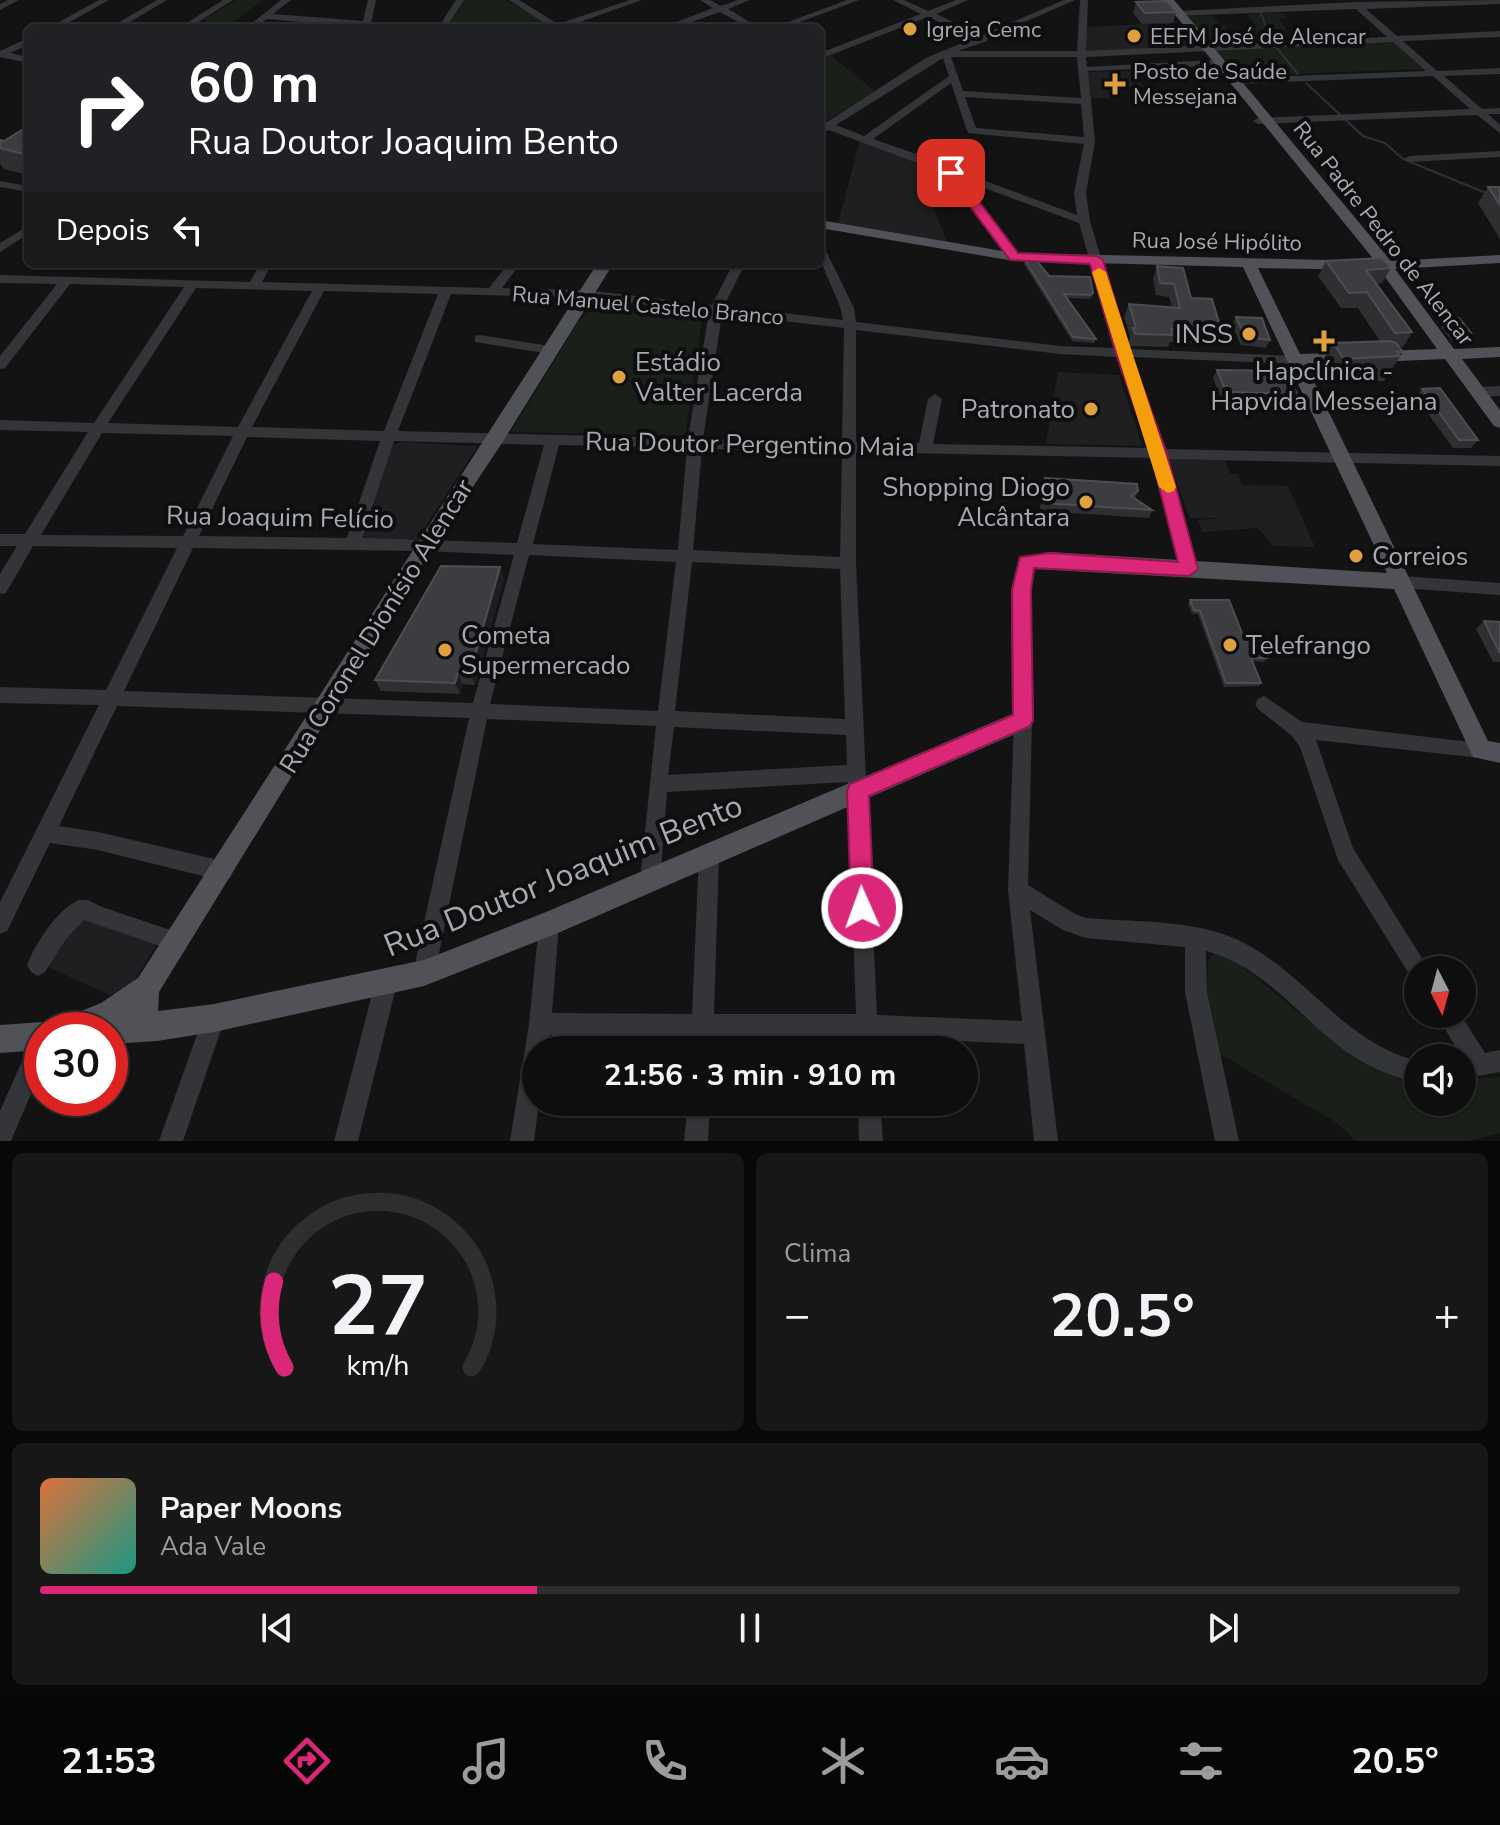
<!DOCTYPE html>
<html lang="pt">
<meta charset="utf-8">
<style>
body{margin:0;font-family:"Nunito Sans",sans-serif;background:#171718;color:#f1f3f6;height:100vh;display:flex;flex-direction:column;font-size:30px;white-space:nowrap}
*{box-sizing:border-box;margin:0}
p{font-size:26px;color:#9b9c9e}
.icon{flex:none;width:44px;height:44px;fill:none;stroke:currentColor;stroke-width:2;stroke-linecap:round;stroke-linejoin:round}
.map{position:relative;height:1141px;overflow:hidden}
.drawer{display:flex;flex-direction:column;gap:12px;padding:12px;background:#080808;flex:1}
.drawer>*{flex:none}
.hud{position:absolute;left:24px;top:24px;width:800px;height:244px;border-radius:12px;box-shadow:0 2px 6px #0004,0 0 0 2px #2e2e2f;background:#202124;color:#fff;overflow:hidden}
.needle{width:52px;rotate:174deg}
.controls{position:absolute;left:1404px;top:956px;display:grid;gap:16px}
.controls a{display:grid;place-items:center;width:72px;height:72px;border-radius:50%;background:#0e0e0f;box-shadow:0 2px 6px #0004,0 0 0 2px #2e2e2f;font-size:40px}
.speed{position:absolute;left:24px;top:1012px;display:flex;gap:16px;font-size:40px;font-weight:700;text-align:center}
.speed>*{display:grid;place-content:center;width:104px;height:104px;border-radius:50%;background:#0e0e0f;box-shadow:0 2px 6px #0004,0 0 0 2px #2e2e2f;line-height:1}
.speed .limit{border:12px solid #d22;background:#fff;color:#111}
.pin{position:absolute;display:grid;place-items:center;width:68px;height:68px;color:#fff;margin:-34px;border-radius:16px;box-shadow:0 4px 12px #0006}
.me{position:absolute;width:88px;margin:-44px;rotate:358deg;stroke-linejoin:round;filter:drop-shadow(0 0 6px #0008)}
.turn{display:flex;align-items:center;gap:28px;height:168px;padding:0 32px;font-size:36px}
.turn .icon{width:104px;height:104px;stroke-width:2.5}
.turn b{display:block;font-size:56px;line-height:68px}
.then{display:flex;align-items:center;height:76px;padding:0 32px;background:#0003;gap:16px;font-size:30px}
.big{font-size:60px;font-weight:700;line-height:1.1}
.drawer .tile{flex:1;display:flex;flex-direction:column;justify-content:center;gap:12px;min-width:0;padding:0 28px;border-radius:12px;background:#171718}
.drawer .dial{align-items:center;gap:0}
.dial svg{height:208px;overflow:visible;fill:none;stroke:#2e2e2f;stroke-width:7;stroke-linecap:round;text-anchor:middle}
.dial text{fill:#f1f3f6;stroke:none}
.song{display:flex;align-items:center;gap:24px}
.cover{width:96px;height:96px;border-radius:12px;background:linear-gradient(135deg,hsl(20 70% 55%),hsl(170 70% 35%))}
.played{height:8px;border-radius:4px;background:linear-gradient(90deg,#db2777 35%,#2e2e2f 35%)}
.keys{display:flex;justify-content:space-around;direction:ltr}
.heat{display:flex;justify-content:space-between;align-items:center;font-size:44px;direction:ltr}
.drawer .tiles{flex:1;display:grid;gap:12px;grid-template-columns:1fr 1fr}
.tile:last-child{grid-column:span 2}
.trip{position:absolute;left:522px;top:1036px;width:456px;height:80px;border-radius:40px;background:#0e0e0f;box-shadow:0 2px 6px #0004,0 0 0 2px #2e2e2f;font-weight:700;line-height:80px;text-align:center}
.menu{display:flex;height:128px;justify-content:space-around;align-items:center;background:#060606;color:#9b9c9e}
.menu .icon{width:56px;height:56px}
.menu .current{color:#db2777}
.menu b{font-size:36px;color:#f1f3f6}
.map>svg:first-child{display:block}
</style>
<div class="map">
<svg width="1500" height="1141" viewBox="0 0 1500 1141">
<rect width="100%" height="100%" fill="#131314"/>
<g fill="#1f1f21">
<path d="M1170,23L1193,47L1083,52L1084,27Z"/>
<path d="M1132,71L1143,87L1106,88L1111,98H1089L1085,72Z"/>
<path d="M860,140L914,159L947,242L838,223Z"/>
<path d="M1058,372L1119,375L1142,446L1046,444Z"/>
<path d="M403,442L478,446L417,539H357L391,445Z"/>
<path d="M1167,458L1225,460L1230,474H1238L1242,485L1288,486L1315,547L1273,546L1258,528L1202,532L1198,520L1224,518H1190Z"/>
<path d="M77,915L160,939L130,988L110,995L41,964Z"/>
</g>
<g fill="#1a1f1a">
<path d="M237,0H263L229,25L259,28H235L203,20Z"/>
<path d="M464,0H506L547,24L447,28Z"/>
<path d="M1281,13L1287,18L1278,19L1287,30L1278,31L1284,33L1286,40L1258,41L1252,33H1257L1251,26L1255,25L1247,14Z"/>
<path d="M1211,15L1220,25L1233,26L1225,27L1238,41L1207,43L1185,16Z"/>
<path d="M1391,41L1424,69L1236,76L1213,47Z"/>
<path d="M829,54L875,91L824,122L820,121V57Z"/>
<path d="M608,307L690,311L702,321L685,436L511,432L578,322L590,311Z"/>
<path d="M1214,953L1229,956C1267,985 1376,1083 1418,1083V1102H1462V1080L1500,1077V1133L1469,1141H1357L1334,1121L1220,1054L1207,990L1208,960Z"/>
</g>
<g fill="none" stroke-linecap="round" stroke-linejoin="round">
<g stroke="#2b3237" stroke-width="2">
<path d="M1261,13L1271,41"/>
<path d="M1276,47L1298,74"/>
<path d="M1306,83L1363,136L1385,143L1403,159L1486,193"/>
</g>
<g fill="#343539" fill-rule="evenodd">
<path d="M8,0H19L0,10V4Z"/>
<path d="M99,0H109L59,28H48Z"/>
<path d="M157,0H167L120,28H109Z"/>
<path d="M223,0H233L189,28H179Z"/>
<path d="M281,0H291L273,14L363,21L368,0H376L370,28L267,19L254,28H246Z"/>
<path d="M456,0H464L446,28H438Z"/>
<path d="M509,0H519L558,24L630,0H642L563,28H519L523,25H547Z"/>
<path d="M700,0H710L721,6L738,0H750L728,9L760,28H749L720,12L674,28H661L713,8Z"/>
<path d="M847,0H859L784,28H772Z"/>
<path d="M893,0H904L928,11L956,0H968L936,14L982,35L1064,0H1075L988,38L987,41L958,51H1077L1080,0H1088L1086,51L1387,37L1356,9L1176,16V12L1179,11L1356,2L1500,0V4L1366,9L1397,36L1500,31V37L1403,41L1437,71L1500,68V74L1444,76L1482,109L1500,108V114H1488L1500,125V133L1477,115L1258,124L1253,121L1258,118L1470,109L1433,76L1236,84L1231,81L1236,78L1426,71L1393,42L1086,57L1087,67L1212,60L1217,63L1212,66L1088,71L1095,141L1086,193L1090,221L1128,349L1294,356L1301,360L1294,364L1131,357L1164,449L1500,456V466L1167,459L1197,569L1195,573H1183L1181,569L1153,458L856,452V563L877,1015L1022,1021L1008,890L1014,720L1017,714L1023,712L1029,714L1032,720L1028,885L1075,914L1086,918C1141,923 1205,918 1253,948C1311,982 1350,1045 1418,1061V1083C1389,1076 1364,1065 1340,1047C1296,1013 1261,965 1206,951L1207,992L1239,1141H1215L1185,992V947L1086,938L1063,930L1030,910L1058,1141H1034L1024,1044L878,1037L879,1050H857L856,1036L714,1035L713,1050H691V1035H549L547,1050H536V1102H539L534,1141H510L529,1024L539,924L542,917L549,914L556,917L559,924L552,1013L692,1014L699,855L702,848L709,846L716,848L719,855L714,1014H856L848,782L667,792L660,881L657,888L650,891L643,888L640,881L656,726L487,719L435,973L432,981L424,984L416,981L413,973L469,718L117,706L59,826L98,832L223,861L230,864L233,871L230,878L223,881L98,850L50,843L7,931L0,934V902L99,705L0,703V687L106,690L177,548L33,546L6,593L0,594V574L17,546H0V534H25L88,432L0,430V420L94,423L184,287L70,284L5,368L0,369V356L57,284L0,283V275L250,282L260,264H272L262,282L489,288L508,264H520L502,288L586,290L712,305L733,264H745L724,306L843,320C840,294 820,274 820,247L826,251L854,308L856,322L1060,346L1115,348L1079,223L960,179L1020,257L1018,260H1010L947,174L829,130L820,134V122H827L926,58L974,38L928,17L820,59V53L921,14ZM951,57H1077L1081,98L963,91ZM943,58L949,76L864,136L836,125ZM951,83L968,133L1084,144L1074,193L1077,215L956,170L954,167L873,139ZM965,97L1081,104L1084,137L976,128ZM196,288L312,291L238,427L108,423ZM324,291L438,294L384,431L252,427ZM451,294L586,298L709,312L688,438L398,431ZM722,314L844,328L842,442L703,439ZM856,330L1060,354L1117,357L1150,448L933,444L942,399L935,394L928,399L919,443L856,442ZM102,433L233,436L183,536L41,535ZM247,437L380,441L347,538L199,536ZM394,441L544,445L517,543L362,538ZM559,445L687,448L678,550L533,544ZM702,449L842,452L840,557L693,550ZM193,548L424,551L514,555L473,703L124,691ZM529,555L676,562L658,711L490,704ZM692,562L840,569L845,719L675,711ZM674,727L846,735L847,765L668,775Z"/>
<path d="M28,38V45L10,53L28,57V63L0,57V51Z"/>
<path d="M1500,151V157L1409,162L1404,159L1409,156Z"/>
<path d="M0,181L28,186V192L0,187Z"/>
<path d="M28,226V234L0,252V243Z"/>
<path d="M480,335L550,346L557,350L550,354L475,342V336Z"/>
<path d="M1500,386V396L1479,397L1472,392L1479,387Z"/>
<path d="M1401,576L1500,583V595L1401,588L1395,586L1393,582L1395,578Z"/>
<path d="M1264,696L1302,722L1487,744L1490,750L1487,756L1481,758L1316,740L1353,848L1425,963L1429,970H1418V981L1411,977L1338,860L1300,747L1292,736L1258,709L1255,704L1258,699Z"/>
<path d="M79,900H88L102,907L182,934L185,941L182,948L175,951L84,920L66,939L45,972L38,976L31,972L27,965C36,943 57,909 79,900Z"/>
<path d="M386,972L394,975L397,983L358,1141H334L375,983L378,975Z"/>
<path d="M214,1007L222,1010L225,1018L183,1141H159L203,1018L206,1010Z"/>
<path d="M1436,1014H1460L1485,1053L1500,1050V1072L1462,1079V1058H1459L1462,1057Z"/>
<path d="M42,1031V1068L11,1141H0V1111L34,1034Z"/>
<path d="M688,1102H710L708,1141H684Z"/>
<path d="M858,1102H880L883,1141H859Z"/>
</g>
<g fill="#515258" fill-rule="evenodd">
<path d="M1163,0H1174L1391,261L1500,255V263L1395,269L1454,349L1500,347V357L1462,359L1500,410V428L1494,426L1445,359L1306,365L1488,741L1500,743V763L1473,757L1394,589L1035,569L1031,590L1034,720L1031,727L558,933L424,986L214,1032L157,1041L110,1044V1030H55L59,1020L101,1003L138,978L597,264H613L502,443L431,550L159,992L158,1011L214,1004L424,960L546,912L1012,714L1011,590L1019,557L1050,552L1387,573L1243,267L1014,261L820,228V220L1014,253L1375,261ZM1258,268L1380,270L1437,349L1300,354Z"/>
<path d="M42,1022L53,1030H42V1050L0,1053V1025Z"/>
</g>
</g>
<g fill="#2f2f32">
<path d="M1136,2L1176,12L1173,23L1142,24L1133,13Z"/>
<path d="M28,126V175L4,169L0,163V140L4,141Z"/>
<path d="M1488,187H1500V239L1478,203Z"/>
<path d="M1025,260L1049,276L1093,293L1092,297L1090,299L1067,298L1096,339L1094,343L1072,341L1024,264Z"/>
<path d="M1326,261L1391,268L1382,283L1376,284L1412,332L1403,347H1399L1403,352L1384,381L1330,383L1319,367L1333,343L1380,341L1358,308H1341L1318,276Z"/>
<path d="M1157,266L1191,298L1222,333L1216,345L1170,342L1168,347L1130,346L1129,341L1130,336L1124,317L1129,304L1172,307L1169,297L1156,295L1153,279Z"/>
<path d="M1236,317L1270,340L1266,348L1241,345L1232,325Z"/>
<path d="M1447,319L1471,333L1465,341H1452L1441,327Z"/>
<path d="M1217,370L1297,394L1292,402L1222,400L1213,378Z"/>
<path d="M1422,389L1478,440L1471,448H1453L1416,397Z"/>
<path d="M1045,478L1138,491L1135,499L1152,510L1149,518L1040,511L1042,486Z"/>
<path d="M504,579L475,685L462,684L460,694L381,691L375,680Z"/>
<path d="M1190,600L1267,658L1264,662L1253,661L1261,683L1259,686L1224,687L1198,614H1192L1188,604Z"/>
<path d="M1484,621L1500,622V662H1493L1476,629Z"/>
</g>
<g fill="#1e1e20">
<path d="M500,567L504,579L475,685L470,674Z"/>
<path d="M458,673L462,684L460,694L455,683Z"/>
</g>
<g fill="#3c3d40" stroke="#4c4e52" stroke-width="2">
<path d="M1167,1L1176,12L1145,13L1136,2Z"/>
<path d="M28,126V155L0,148V140L4,141Z"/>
<path d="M1488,187H1500V205Z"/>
<path d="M1382,258L1391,268L1366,270L1412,332L1395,333L1367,292L1349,293L1326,261Z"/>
<path d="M1025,260H1036L1049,276L1090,277L1093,293L1091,295L1064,294L1096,339L1073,337Z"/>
<path d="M1157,266L1183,268L1191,298L1212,299L1222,333L1171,329L1173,335L1135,334L1133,328H1136L1129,304L1180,308L1174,284L1160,283Z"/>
<path d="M1236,317L1262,318L1270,340L1245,337Z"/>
<path d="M1459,318L1471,333H1458L1447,319Z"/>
<path d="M1389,341L1396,343L1403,352H1397L1400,356L1344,359L1333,343Z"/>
<path d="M1217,370L1286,371L1297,394L1226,392Z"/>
<path d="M1440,388L1478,440H1459L1422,389Z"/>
<path d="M1045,478L1137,484L1138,491L1131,496L1152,510L1043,503Z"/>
<path d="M441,566L500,567L470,674L458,673L455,683L375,680Z"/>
<path d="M1190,600H1229L1245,641H1260L1267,658H1251L1261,683H1226L1200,611L1194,610Z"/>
<path d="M1484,621L1500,622V653Z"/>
</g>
<path fill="#db2777" stroke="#8e194d" stroke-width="2" d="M947,171H956L1018,253L1096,256L1103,260L1131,354L1166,451L1198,569L1189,576L1034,568L1031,590L1033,720L1030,726L869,796L874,908L871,916L862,919L854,916L851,908L847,791L850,784L1013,715L1012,590L1020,557L1050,553L1178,562L1150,451L1116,354L1090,264L1010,260L947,176Z"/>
<path fill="#f59e0b" d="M1099,268L1106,272L1176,487L1174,491L1168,493L1159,487L1092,272Z"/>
<g fill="#dfa140" stroke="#0e0e0f" stroke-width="3">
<circle cx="910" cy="29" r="8"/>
<circle cx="1134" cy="36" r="8"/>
<path d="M1111 72h8v8h8v8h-8v8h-8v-8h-8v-8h8z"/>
<circle cx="1249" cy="334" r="8"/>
<path d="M1320 329h8v8h8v8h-8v8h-8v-8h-8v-8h8z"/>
<circle cx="619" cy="377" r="8"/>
<circle cx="1091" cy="409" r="8"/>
<circle cx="1086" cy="502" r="8"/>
<circle cx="1356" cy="556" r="8"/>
<circle cx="1230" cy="645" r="8"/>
<circle cx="445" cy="650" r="8"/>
</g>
<g text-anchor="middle" stroke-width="8" stroke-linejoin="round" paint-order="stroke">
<g font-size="22" fill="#a6abb3" stroke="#0e0e0f" text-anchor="start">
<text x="926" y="37">Igreja Cemc</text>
<text x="1150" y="44">EEFM José de Alencar</text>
<text x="1133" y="79">Posto de Saúde<tspan x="1133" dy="25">Messejana</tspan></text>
</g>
<g font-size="22" fill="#a6abb3" stroke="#0e0e0f">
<text transform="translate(1384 233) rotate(52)" y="8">Rua Padre Pedro de Alencar</text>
<text transform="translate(1217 241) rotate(1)" y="8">Rua José Hipólito</text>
<text transform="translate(648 305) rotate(5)" y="8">Rua Manuel Castelo Branco</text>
</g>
<g font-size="26" fill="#a6abb3" stroke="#0e0e0f" text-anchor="start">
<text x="1233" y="343" text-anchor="end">INSS</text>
<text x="635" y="371">Estádio<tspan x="635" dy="30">Valter Lacerda</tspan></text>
<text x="1324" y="380" text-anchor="middle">Hapclínica -<tspan x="1324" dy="30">Hapvida Messejana</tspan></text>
<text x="1075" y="418" text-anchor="end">Patronato</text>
<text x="1070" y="496" text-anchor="end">Shopping Diogo<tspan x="1070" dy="30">Alcântara</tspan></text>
<text x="1372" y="565">Correios</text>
<text x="461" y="644">Cometa<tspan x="461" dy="30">Supermercado</tspan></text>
<text x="1246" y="654">Telefrango</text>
</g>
<g font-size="26" fill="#a6abb3" stroke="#0e0e0f">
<text transform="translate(750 444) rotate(1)" y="9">Rua Doutor Pergentino Maia</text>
<text transform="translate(280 517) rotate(1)" y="9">Rua Joaquim Felício</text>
<text transform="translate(376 626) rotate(-58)" y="9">Rua Coronel Dionísio Alencar</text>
</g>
<g font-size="32" fill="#a6abb3" stroke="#0e0e0f">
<text transform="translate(563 875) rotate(-22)" y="11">Rua Doutor Joaquim Bento</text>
</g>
</g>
</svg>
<div class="controls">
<a><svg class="needle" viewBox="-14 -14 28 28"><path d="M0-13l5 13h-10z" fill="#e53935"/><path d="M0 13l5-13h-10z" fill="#9b9c9e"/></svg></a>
<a><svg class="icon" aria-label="sound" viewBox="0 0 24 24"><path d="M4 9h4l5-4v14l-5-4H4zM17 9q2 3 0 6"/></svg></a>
</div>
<div class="speed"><div class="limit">30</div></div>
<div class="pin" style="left:951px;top:173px;background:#d93025"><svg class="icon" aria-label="arrive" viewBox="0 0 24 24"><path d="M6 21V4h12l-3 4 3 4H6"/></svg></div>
<svg class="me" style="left:862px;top:908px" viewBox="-20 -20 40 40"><circle r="17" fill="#db2777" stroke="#fff" stroke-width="3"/><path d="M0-11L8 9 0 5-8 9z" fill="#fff"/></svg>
<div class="trip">21:56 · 3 min · 910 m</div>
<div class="hud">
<div class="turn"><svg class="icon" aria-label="right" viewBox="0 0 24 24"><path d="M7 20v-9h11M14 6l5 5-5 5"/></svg><div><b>60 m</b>Rua Doutor Joaquim Bento</div></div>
<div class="then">Depois<svg class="icon" aria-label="left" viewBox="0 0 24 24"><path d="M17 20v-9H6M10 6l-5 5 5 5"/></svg></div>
</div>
</div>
<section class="drawer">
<div class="tiles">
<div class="tile dial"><svg viewBox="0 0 100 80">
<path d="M14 69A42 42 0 1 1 86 69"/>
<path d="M14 69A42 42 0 0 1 10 36" stroke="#db2777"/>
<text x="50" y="56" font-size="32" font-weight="700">27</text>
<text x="50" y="72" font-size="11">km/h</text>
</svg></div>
<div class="tile"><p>Clima</p>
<div class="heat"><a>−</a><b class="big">20.5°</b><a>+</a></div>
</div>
<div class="tile">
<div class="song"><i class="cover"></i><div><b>Paper Moons</b><p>Ada Vale</p></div></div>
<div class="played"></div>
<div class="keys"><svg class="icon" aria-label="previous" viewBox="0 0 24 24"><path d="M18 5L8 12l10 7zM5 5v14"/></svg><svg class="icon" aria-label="pause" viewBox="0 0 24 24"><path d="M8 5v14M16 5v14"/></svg><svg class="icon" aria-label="next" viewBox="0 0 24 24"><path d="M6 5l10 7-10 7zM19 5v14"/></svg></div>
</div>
</div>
</section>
<nav class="menu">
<b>21:53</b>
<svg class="icon current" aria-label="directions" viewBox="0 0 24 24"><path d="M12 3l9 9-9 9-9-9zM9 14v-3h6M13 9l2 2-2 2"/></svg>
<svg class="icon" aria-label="music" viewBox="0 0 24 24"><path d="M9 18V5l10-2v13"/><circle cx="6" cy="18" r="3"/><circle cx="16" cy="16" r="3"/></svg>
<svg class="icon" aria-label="phone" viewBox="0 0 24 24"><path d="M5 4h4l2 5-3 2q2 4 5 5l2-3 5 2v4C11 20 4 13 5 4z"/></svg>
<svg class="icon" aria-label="climate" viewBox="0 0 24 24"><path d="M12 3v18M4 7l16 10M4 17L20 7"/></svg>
<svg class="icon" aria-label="car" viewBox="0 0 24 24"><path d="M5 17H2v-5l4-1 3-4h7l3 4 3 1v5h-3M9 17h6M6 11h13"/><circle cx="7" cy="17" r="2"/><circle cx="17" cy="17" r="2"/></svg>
<svg class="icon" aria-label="filters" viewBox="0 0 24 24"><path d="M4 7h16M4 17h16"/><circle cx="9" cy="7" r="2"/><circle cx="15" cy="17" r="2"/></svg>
<b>20.5°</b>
</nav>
